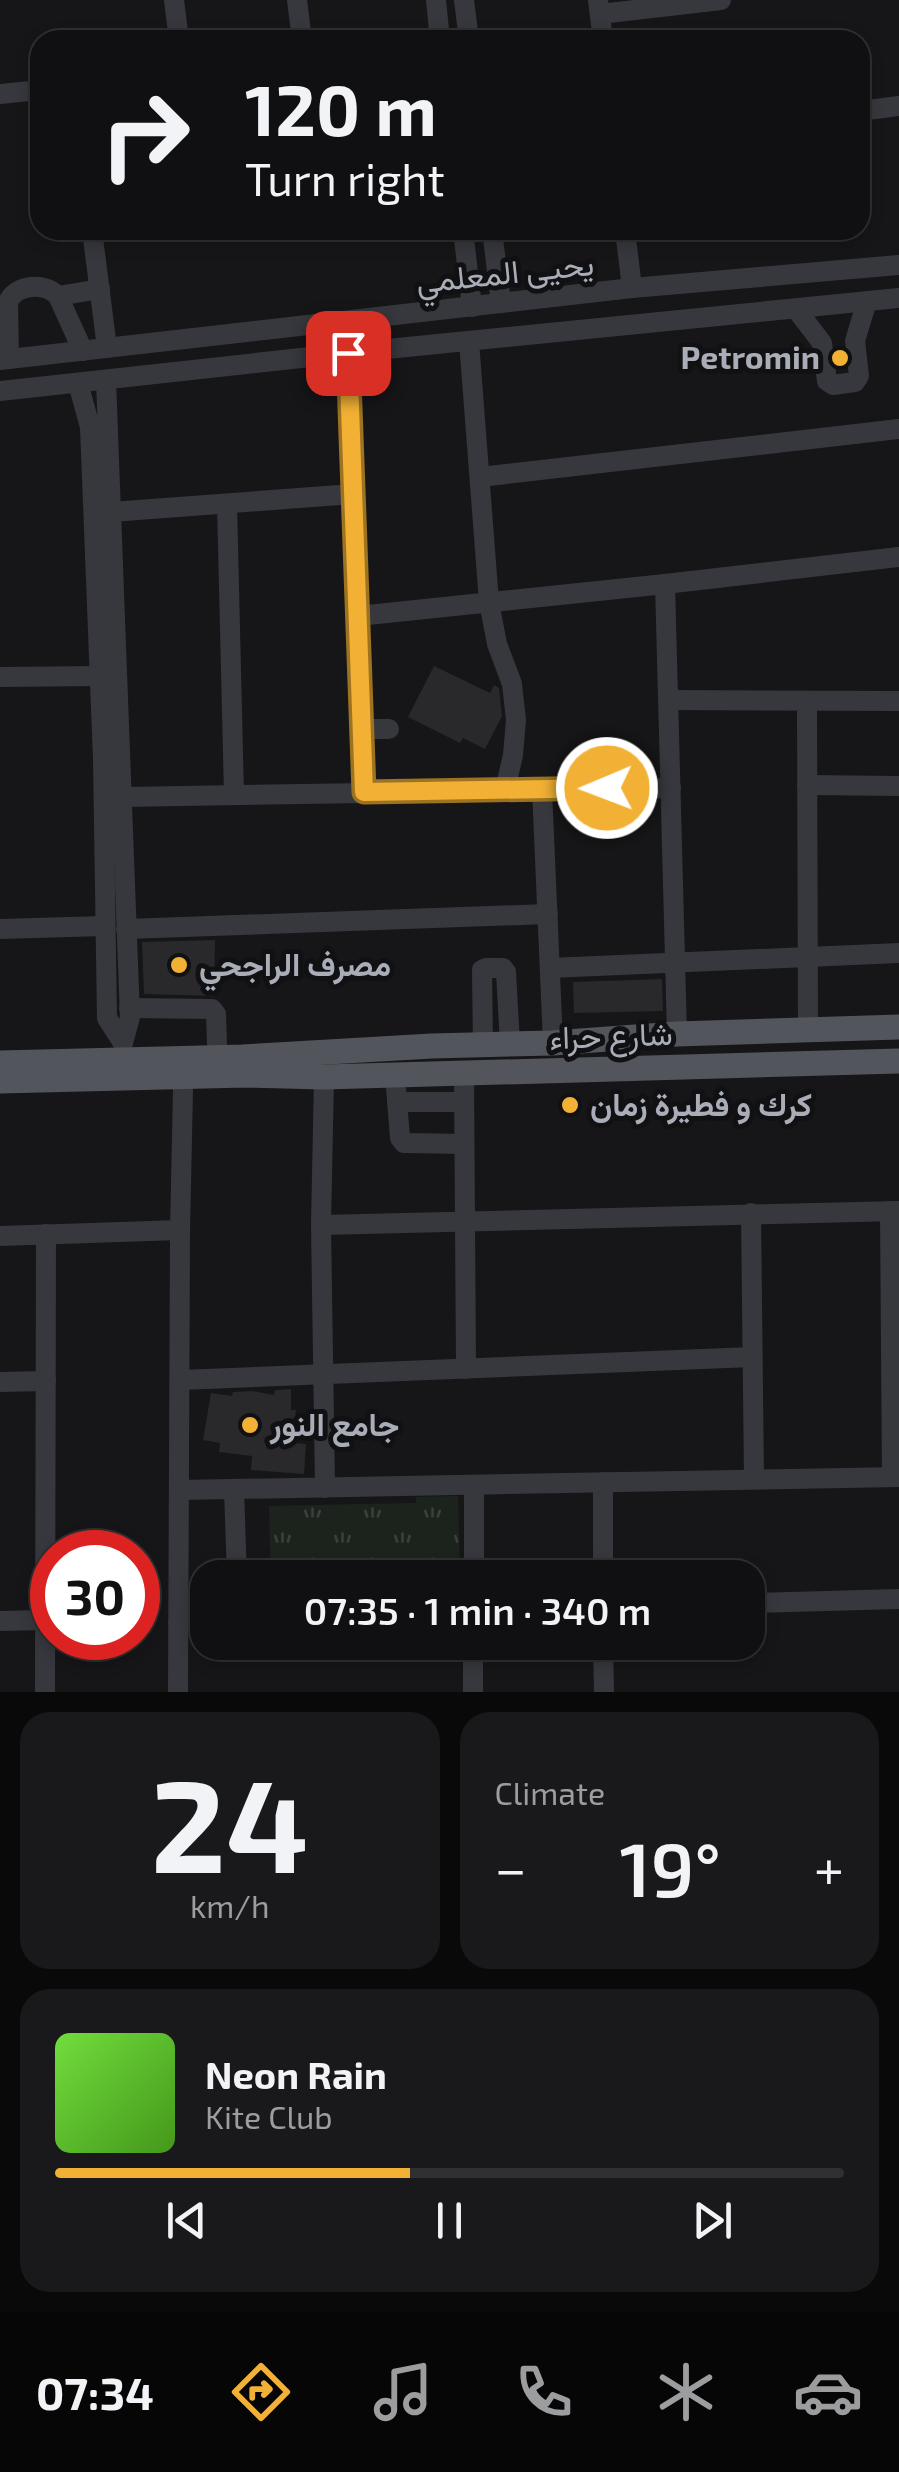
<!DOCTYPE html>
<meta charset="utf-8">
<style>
body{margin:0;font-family:"Exo 2",Vazirmatn,sans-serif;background:#19191b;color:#f1f3f6;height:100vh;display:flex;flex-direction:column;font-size:38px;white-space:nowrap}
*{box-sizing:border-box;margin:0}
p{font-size:32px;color:#9c9d9f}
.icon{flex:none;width:55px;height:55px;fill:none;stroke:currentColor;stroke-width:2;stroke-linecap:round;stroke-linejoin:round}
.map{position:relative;height:1692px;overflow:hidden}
.sheet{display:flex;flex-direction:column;gap:20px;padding:20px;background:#09090a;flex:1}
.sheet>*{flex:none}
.guide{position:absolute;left:30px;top:30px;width:840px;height:210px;border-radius:30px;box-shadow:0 5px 15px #0003,0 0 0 2px #303032;background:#101012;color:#f1f3f6;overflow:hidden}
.speed{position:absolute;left:30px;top:1530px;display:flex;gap:20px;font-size:50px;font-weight:700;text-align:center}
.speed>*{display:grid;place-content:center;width:130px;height:130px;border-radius:50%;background:#101012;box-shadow:0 5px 15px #0003,0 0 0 2px #303032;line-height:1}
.speed .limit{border:15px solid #d22;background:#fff;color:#111}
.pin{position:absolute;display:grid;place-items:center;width:85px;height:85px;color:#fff;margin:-42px;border-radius:20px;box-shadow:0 5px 15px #0006}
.me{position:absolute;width:110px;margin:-55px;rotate:269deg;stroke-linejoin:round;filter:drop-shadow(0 0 8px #0008)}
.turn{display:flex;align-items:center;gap:35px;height:210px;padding:0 50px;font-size:45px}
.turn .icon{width:130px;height:130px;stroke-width:2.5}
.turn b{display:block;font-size:70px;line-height:85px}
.big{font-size:75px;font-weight:600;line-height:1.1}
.sheet .widget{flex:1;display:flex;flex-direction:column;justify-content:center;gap:15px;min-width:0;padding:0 35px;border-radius:30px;background:#19191b}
.sheet .dial{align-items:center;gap:0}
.dial b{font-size:130px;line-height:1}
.song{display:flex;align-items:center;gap:30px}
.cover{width:120px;height:120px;border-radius:15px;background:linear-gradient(135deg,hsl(100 70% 55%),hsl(100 70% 35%))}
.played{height:10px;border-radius:5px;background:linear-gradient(90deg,#f2b134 45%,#303032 45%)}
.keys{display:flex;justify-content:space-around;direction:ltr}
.heat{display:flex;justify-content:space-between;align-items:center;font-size:55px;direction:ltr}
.sheet .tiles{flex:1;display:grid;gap:20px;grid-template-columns:1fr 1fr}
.widget:last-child{grid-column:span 2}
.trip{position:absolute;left:190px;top:1560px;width:575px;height:100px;border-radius:30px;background:#101012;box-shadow:0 5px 15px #0003,0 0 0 2px #303032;font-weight:600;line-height:100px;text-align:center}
.tab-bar{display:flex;height:160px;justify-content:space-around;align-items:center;background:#060607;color:#9c9d9f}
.tab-bar .icon{width:70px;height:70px}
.tab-bar .active{color:#f2b134}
.tab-bar b{font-size:45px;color:#f1f3f6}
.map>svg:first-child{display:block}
</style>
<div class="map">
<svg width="899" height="1692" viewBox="0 0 899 1692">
<defs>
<pattern id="park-tufts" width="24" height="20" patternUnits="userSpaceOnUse" patternTransform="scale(2.5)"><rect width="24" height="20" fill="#1c231d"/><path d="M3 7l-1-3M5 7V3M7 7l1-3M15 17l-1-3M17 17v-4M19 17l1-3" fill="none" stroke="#3a403c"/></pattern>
</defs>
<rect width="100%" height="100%" fill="#161618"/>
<path fill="url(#park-tufts)" d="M458,1496L460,1577H271L269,1506L416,1503V1497Z"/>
<g fill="#29292c">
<path d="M434,666L490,693L494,685L499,688L502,716L485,749L463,738L460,743L408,717Z"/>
<path d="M215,940L214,996L144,994L142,942Z"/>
<path d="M662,979L663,1011L574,1013L573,982Z"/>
<path d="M291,1389V1410H296L292,1443L306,1444L304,1474L251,1470L252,1456L219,1452L220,1443L203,1440L211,1393L232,1396L233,1392L253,1391L274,1395L275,1390Z"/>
</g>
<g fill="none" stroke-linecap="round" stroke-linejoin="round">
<g stroke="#37383d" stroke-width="20">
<path d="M174,0L179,40"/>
<path d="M297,0L302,40"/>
<path d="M436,0L440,40"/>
<path d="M464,0L469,40"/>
<path d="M598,0L603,40"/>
<path d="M600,14L721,0"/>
<path d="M0,94L40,90"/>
<path d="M860,111L899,106"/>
<path d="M92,230L107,348"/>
<path d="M463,230L472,307"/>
<path d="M492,230L501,303"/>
<path d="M625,230L632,288"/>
<path d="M58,296L100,289"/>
<path d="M796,309L822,343L827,381L833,385L855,382L859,376L855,341L867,301"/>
<path d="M469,341L489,602L497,644L512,684L516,720L513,755L505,790"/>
<path d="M347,353L364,791"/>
<path d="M9,359L8,302C16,284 45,282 58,296L83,351"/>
<path d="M0,360L632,288L899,265"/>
<path d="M106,380L130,1017L123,1043"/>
<path d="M78,383L90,427L103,759L107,1018L123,1043"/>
<path d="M0,391L347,353L899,298"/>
<path d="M480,477L899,429"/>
<path d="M227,504L234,795"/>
<path d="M111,512L353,494"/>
<path d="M665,584L677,1034"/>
<path d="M358,616L665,584L899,557"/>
<path d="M0,677L101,676"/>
<path d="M669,700L899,701"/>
<path d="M807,702L808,1031"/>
<path d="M362,729H389"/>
<path d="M807,785L899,786"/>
<path d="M542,789L553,1043"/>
<path d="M122,797L671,788"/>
<path d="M0,929L104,926"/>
<path d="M126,929L548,914"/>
<path d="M550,968L899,953"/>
<path d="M129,1008L212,1009L216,1014L217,1044"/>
<path d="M483,1045L482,970L486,968H503L506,972L510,1044"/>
<path d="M464,1073L466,1369"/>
<path d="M395,1075L400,1138L404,1143L464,1144"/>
<path d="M324,1077L321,1225L325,1488"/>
<path d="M397,1102H464"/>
<path d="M890,1211L892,1477"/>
<path d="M751,1213L754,1479"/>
<path d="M321,1225L899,1211"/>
<path d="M0,1236L180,1230"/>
<path d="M180,1380L752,1357"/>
<path d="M0,1382L46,1381"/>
<path d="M603,1482V1578"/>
<path d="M234,1489L237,1578"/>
<path d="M179,1490L899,1477"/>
<path d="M474,1578V1485"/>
<path d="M748,1603L899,1599"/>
<path d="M0,1621L45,1620"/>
<path d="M178,1622H208"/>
<path d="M603,1642L604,1692"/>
<path d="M45,1692L46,1234"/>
<path d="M178,1692L180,1230L183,1090"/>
<path d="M473,1692V1642"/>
</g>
<g stroke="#53555c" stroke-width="25">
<path d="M0,1063L242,1057L432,1046L553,1043L677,1034L899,1027"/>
<path d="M0,1081L246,1075L324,1077L899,1061"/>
</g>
</g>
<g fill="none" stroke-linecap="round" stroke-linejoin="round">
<defs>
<path id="route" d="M348,353L364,792L607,788"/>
</defs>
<use href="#route" stroke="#9d7322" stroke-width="25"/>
<use href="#route" stroke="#f2b134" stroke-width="18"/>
</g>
<g fill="#f2b134" stroke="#111113" stroke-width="4">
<circle cx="840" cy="358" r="10"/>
<circle cx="179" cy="965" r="10"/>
<circle cx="570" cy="1105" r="10"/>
<circle cx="250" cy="1425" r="10"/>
</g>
<g text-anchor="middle" stroke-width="10" stroke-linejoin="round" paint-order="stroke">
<g font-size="32" fill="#a8adb8" stroke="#111113">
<text transform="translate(505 273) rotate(-6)" y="11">يحيى المعلمي</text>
<text transform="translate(611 1036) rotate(-2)" y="11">شارع حراء</text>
</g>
<g font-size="32" font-weight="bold" fill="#a8adb8" stroke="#111113" text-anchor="start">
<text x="820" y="369" text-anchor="end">Petromin</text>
<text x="199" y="976">مصرف الراجحي</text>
<text x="590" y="1116">كرك و فطيرة زمان</text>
<text x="270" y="1436">جامع النور</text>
</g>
</g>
</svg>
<div class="speed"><div class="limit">30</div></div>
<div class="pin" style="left:348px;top:353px;background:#d93025"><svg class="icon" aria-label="arrive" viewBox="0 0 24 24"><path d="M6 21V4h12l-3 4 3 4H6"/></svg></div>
<svg class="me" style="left:607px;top:788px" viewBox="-20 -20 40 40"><circle r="17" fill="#f2b134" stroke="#fff" stroke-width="3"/><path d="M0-11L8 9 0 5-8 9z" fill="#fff"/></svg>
<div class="trip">07:35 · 1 min · 340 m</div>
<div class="guide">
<div class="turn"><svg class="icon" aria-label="right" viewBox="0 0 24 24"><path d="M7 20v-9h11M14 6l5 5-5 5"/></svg><div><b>120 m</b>Turn right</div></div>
</div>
</div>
<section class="sheet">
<div class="tiles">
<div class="widget dial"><b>24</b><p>km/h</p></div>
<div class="widget"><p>Climate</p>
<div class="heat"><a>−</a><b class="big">19°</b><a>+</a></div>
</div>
<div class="widget">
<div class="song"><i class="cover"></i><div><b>Neon Rain</b><p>Kite Club</p></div></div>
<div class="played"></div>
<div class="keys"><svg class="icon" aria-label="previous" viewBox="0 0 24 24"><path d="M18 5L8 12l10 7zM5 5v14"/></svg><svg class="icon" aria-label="pause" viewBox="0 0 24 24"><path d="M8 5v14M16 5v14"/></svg><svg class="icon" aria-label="next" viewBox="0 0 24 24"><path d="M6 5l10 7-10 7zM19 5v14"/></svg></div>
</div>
</div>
</section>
<nav class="tab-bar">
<b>07:34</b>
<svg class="icon active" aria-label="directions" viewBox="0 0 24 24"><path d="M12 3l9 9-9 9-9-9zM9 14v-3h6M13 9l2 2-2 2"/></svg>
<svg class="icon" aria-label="music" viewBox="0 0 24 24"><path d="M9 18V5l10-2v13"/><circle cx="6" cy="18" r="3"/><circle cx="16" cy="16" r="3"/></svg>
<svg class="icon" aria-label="phone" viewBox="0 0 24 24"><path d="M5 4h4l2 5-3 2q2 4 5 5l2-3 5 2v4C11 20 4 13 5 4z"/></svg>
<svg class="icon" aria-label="climate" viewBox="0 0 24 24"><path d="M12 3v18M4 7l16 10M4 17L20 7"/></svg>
<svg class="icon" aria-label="car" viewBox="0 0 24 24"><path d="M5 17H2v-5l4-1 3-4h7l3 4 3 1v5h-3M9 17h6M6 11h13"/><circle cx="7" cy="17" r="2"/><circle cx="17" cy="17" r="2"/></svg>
</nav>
